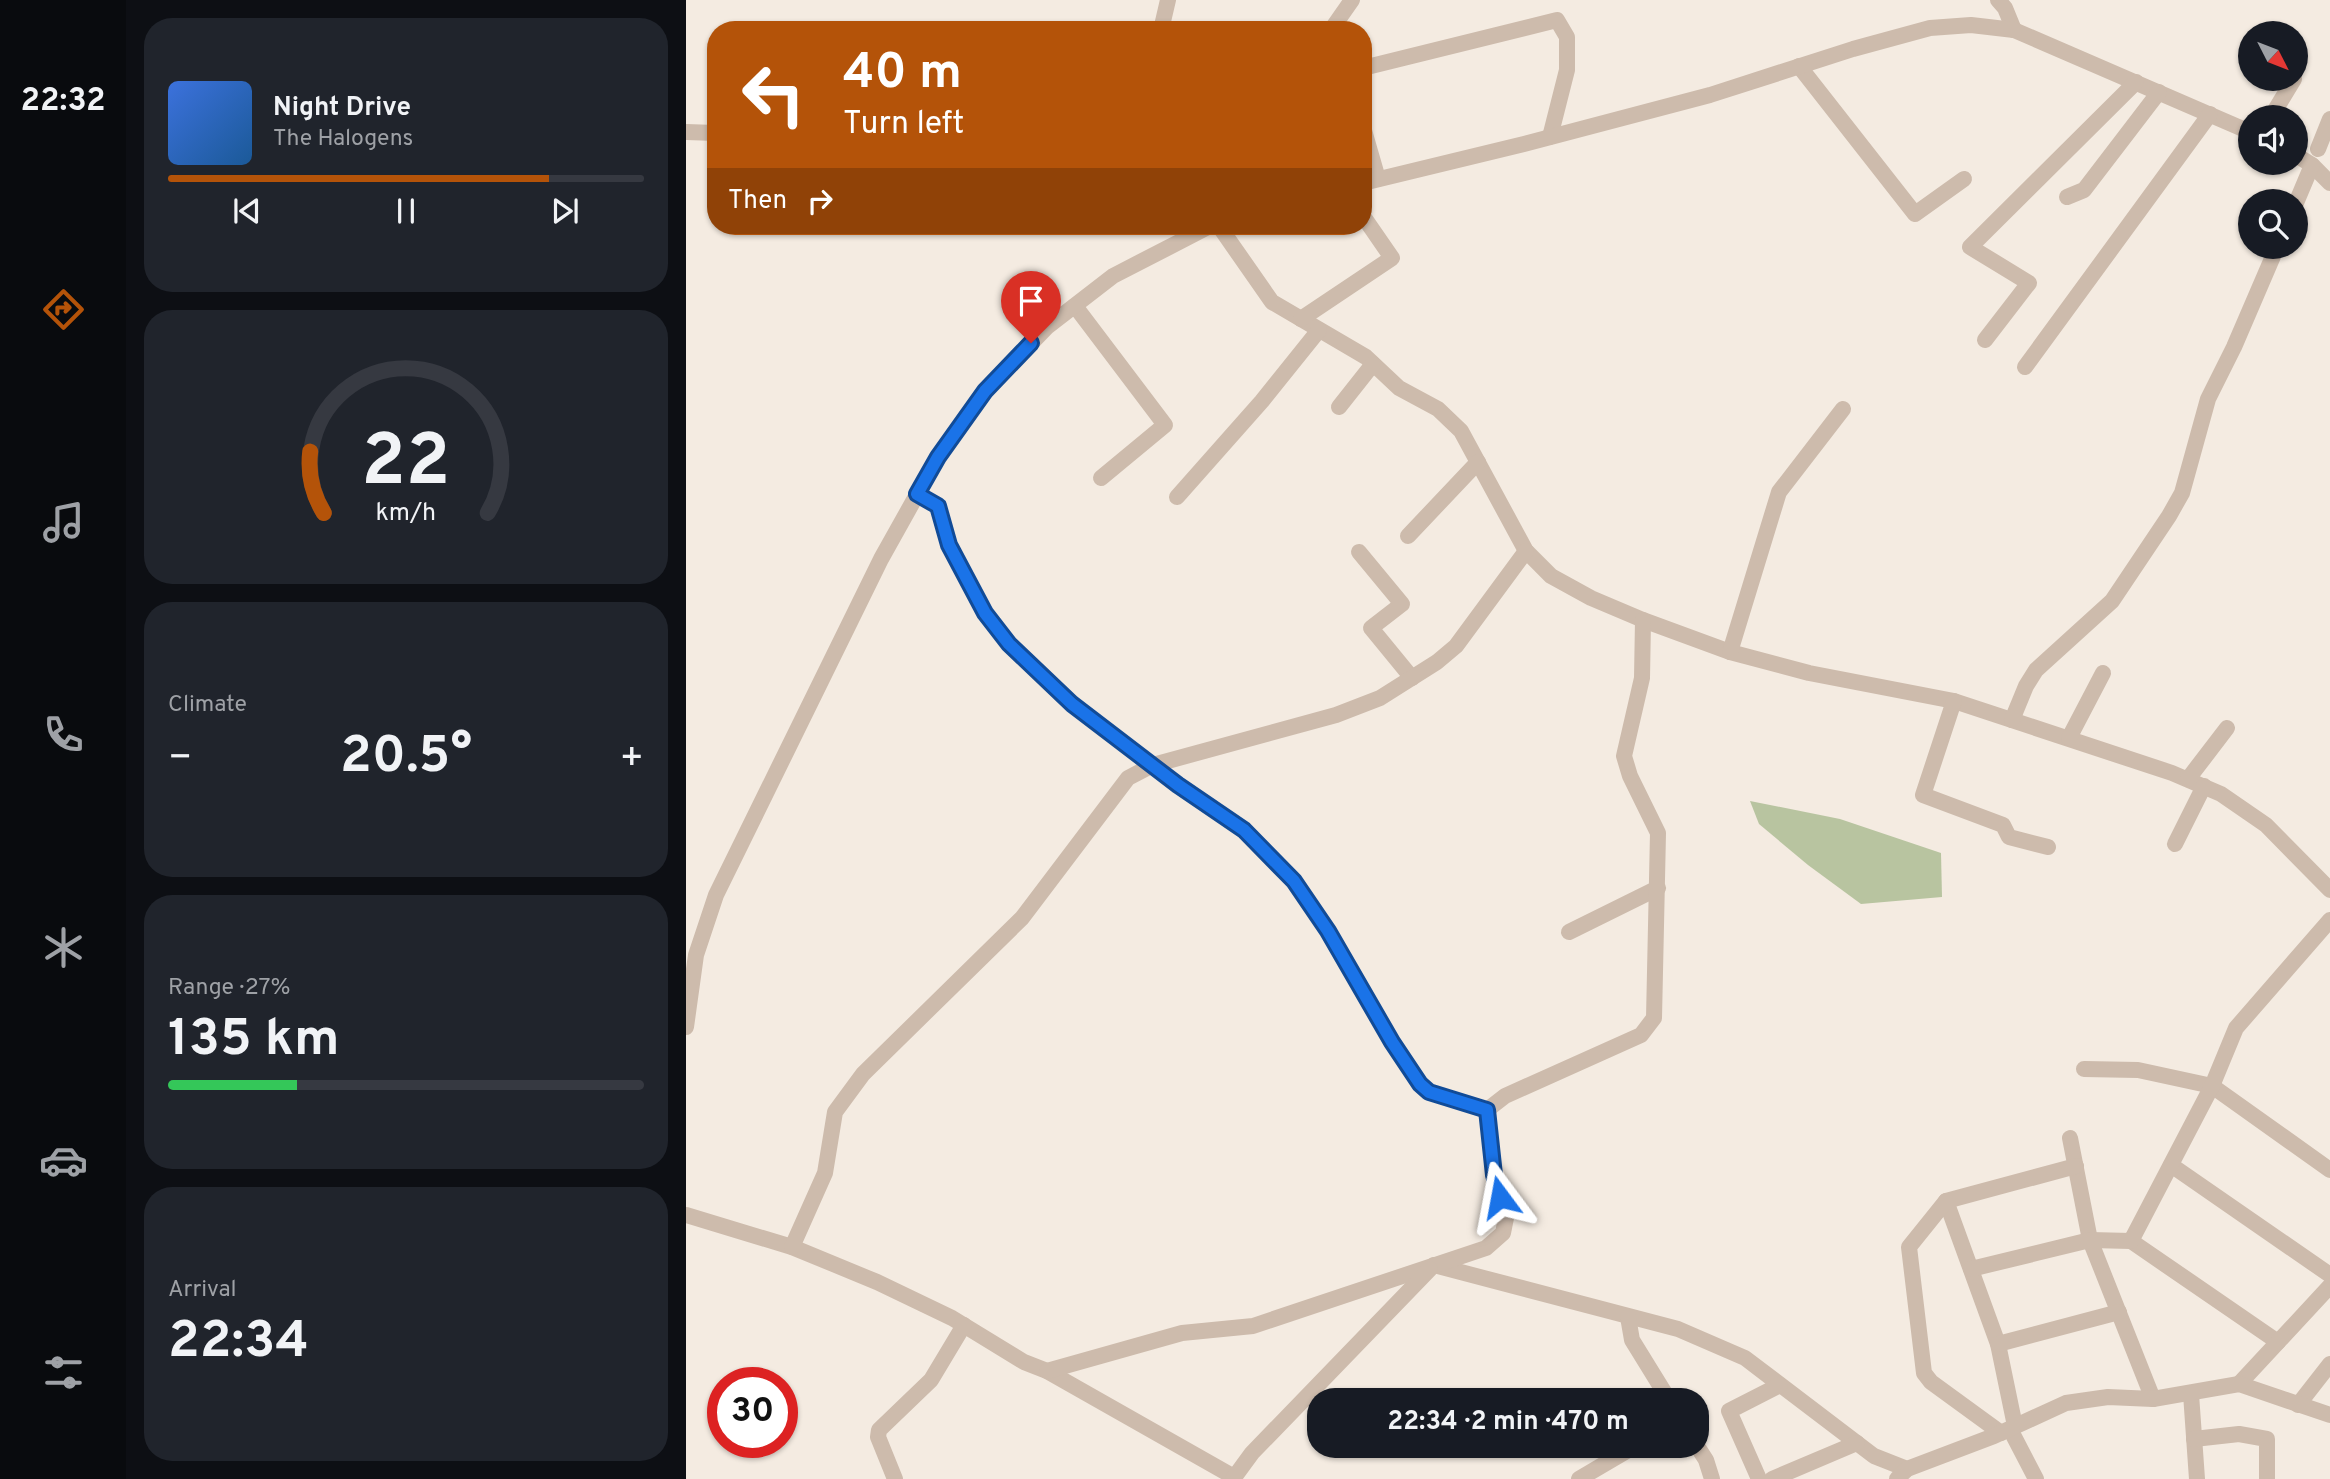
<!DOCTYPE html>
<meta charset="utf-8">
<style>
body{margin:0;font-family:Overpass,sans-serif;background:#20242c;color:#f1f3f6;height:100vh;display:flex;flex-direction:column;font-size:26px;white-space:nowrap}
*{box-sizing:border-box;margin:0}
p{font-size:23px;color:#9ea1a6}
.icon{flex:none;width:38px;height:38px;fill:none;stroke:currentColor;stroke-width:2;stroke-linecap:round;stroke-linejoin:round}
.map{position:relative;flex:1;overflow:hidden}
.details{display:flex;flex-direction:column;gap:18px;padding:18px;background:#0d0f14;width:560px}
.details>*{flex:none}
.top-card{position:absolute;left:21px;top:21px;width:665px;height:214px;border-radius:28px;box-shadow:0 2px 5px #0004;background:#b45309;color:#fff;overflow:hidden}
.needle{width:46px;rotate:132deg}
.controls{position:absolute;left:1552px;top:21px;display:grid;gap:14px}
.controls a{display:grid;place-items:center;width:70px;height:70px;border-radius:50%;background:#171b24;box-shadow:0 2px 5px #0004;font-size:35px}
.speed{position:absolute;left:21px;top:1367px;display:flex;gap:14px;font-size:35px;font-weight:700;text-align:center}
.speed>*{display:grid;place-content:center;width:91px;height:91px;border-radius:50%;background:#171b24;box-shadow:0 2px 5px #0004;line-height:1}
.speed .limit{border:10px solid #d22;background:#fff;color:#111}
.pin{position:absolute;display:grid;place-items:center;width:60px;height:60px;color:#fff;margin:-72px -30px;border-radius:50% 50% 50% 0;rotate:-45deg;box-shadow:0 0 7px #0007}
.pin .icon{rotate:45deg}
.me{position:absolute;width:77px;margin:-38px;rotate:347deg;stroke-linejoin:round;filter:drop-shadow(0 0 5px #0008)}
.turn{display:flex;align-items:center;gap:24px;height:147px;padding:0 21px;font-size:32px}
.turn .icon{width:91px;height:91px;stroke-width:2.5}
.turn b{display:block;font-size:49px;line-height:60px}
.then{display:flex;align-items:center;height:66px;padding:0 21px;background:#0003;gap:14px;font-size:26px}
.big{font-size:52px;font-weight:700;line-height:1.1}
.details .card{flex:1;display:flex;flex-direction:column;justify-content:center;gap:10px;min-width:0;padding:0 24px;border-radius:28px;background:#20242c}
.details .dial{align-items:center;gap:0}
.dial svg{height:182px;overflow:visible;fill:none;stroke:#363941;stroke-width:7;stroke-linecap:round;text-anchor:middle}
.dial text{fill:#f1f3f6;stroke:none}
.song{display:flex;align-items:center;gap:21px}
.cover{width:84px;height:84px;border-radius:10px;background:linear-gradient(135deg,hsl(220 70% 55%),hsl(210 70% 35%))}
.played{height:7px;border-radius:4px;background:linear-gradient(90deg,#b45309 80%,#363941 80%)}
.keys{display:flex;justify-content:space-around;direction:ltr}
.heat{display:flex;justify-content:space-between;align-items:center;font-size:38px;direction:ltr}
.charge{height:10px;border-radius:5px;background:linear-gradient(90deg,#34c759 27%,#363941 0)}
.trip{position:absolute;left:621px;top:1388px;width:402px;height:70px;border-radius:28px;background:#171b24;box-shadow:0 2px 5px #0004;font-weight:700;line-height:70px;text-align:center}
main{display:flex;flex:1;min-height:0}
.tabs{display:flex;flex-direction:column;width:126px;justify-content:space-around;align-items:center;background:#090b0e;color:#9ea1a6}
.tabs .icon{width:49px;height:49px}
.tabs .on{color:#b45309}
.tabs b{font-size:32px;color:#f1f3f6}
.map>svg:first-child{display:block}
</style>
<main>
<nav class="tabs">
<b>22:32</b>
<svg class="icon on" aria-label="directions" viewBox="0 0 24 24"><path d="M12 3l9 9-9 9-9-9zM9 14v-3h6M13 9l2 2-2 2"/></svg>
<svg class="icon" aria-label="music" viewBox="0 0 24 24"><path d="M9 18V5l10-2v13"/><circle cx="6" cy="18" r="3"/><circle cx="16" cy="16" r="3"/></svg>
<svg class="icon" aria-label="phone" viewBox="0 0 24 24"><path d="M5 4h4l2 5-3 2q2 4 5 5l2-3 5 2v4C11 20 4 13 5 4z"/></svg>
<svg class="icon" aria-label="climate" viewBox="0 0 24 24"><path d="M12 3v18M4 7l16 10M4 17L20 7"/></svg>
<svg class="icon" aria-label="car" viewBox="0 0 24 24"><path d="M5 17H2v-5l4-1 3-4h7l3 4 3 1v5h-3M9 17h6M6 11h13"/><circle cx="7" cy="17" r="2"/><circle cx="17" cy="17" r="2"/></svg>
<svg class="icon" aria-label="filters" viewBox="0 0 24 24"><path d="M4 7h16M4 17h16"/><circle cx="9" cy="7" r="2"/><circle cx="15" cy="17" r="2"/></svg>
</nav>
<section class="details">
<div class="card">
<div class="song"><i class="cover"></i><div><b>Night Drive</b><p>The Halogens</p></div></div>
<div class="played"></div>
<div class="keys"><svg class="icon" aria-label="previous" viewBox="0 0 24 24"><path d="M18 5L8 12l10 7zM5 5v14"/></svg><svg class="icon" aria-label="pause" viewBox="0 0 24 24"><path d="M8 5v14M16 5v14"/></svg><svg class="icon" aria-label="next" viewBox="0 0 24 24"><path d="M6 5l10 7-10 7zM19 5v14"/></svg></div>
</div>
<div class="card dial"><svg viewBox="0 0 100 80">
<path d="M14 69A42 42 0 1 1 86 69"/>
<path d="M14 69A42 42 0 0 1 8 42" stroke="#b45309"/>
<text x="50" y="56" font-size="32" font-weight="700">22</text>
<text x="50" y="72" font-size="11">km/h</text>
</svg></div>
<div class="card"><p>Climate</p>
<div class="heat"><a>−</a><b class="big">20.5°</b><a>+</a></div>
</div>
<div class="card"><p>Range · 27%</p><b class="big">135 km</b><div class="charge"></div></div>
<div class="card"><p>Arrival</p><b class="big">22:34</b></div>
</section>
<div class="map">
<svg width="1644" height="1479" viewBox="0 0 1644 1479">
<rect width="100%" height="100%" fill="#f4ebe1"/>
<path fill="#b8c4a0" d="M1064,801L1154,819L1255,853L1256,897L1175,904L1122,865L1073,824Z"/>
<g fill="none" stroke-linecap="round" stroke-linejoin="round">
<g stroke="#cdbbac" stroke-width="16">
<path d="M1312,0L1319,8L1328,30"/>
<path d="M475,30L482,0"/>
<path d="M645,30L666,0"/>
<path d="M1113,66L1229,214L1278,179"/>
<path d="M677,68L871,20L881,37V70L864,137"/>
<path d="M1585,117L1608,79"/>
<path d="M677,127L692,179"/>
<path d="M0,132L30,133"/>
<path d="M1632,149L1644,119"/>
<path d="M1610,155L1626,165L1644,183"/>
<path d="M677,183L838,144L1024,95L1167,49L1244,28L1285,25L1328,30L1564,132"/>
<path d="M1381,197L1398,190L1473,92"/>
<path d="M1610,203L1626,165"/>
<path d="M533,226L586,302L680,357L713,388L752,409L775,431L840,551L865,576L905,598L957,620L1044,652L1123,673L1268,701L1486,773L1535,794L1580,825L1644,890"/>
<path d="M389,306L479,425L415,478"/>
<path d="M615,319L706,258L677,216"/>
<path d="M1299,340L1343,283L1284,247L1450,82"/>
<path d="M1339,367L1524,114"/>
<path d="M653,407L687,364"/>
<path d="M231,494L252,506L263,545L299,613L323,644L386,704L492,785L558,830L608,881L642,931L706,1042L734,1084L743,1092L801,1110"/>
<path d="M491,497L576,401L633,330"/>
<path d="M722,536L792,462"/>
<path d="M673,552L716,604L685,628L726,678"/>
<path d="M1044,652L1093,492L1157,409"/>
<path d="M1268,701L1237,795L1317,825L1323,837L1362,847"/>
<path d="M1326,720L1340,686L1350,670L1426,601L1483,516L1496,493L1522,399L1548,347L1591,247"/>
<path d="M1383,738L1417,673"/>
<path d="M1502,779L1541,728"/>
<path d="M1489,844L1518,786"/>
<path d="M883,932L972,888"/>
<path d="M0,1027L10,955L30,895L195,559L252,457L299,391L361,327L427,276L524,226"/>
<path d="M1398,1069L1452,1070L1526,1086L1644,1170"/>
<path d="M801,1110L819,1096L955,1035L968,1018L972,833L944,776L938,756L956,678L957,620"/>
<path d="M1384,1138L1404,1240L1467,1399"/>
<path d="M1485,1165L1644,1275"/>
<path d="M1260,1201L1312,1344L1329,1426"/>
<path d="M0,1215L106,1247L191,1282L266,1318L338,1362L361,1371L548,1477"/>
<path d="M1445,1241L1592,1342"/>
<path d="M106,1247L139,1173L149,1112L177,1074L336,918L442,778L467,765L650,715L694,698L751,662L770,646L840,551"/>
<path d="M748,1265L992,1329L1059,1358L1188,1456L1221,1469"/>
<path d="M1285,1269L1404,1240L1445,1241L1526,1086L1550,1028L1644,920"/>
<path d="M942,1317L946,1340L983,1400"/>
<path d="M1312,1344L1433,1312"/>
<path d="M361,1371L496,1333L567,1326L800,1248L817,1233L820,1218L808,1175L801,1110"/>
<path d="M1553,1384L1644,1286"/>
<path d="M1505,1394L1511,1479"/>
<path d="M1612,1405L1644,1364"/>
<path d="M1324,1429L1350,1479"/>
<path d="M1315,1433L1245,1382L1238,1373L1223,1247L1260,1201L1390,1166"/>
<path d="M1508,1439L1553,1434L1581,1439V1479"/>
<path d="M1011,1446L1020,1460L1026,1479"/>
<path d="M209,1479L192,1437L193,1430L245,1380L278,1325"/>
<path d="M547,1479L566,1453L744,1269"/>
<path d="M893,1479L949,1446"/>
<path d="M1073,1479L1043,1411L1094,1385"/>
<path d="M1086,1479L1171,1443"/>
<path d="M1211,1479L1221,1469L1308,1436L1380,1403L1422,1397L1467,1399L1553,1384L1644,1415"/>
</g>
</g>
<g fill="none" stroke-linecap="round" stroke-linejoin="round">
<defs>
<path id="route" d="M345,343L299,391L252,457L231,494L252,506L263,545L299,613L323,644L386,704L492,785L558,830L608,881L642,931L706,1042L734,1084L743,1092L801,1110L808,1175L814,1197"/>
</defs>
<use href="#route" stroke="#114b97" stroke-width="18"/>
<use href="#route" stroke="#1a73e8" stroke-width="12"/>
</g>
</svg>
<div class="controls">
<a><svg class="needle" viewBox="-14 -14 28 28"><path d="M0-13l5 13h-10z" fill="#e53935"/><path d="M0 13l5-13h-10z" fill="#9ea1a6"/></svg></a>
<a><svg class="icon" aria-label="sound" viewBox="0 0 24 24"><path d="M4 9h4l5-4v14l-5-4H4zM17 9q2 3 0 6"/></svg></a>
<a><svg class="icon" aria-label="search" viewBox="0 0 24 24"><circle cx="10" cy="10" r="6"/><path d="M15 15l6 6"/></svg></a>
</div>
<div class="speed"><div class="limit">30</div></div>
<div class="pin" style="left:345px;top:343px;background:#d93025"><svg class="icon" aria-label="arrive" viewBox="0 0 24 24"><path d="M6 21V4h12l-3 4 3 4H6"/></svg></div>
<svg class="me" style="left:814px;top:1197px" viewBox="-20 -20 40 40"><path d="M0-17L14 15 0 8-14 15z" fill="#1a73e8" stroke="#fff" stroke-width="4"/></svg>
<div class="trip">22:34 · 2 min · 470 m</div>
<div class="top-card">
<div class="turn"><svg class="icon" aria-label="left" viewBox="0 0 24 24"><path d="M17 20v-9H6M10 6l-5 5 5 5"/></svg><div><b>40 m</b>Turn left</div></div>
<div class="then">Then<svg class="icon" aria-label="right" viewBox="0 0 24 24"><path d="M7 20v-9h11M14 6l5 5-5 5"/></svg></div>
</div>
</div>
</main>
